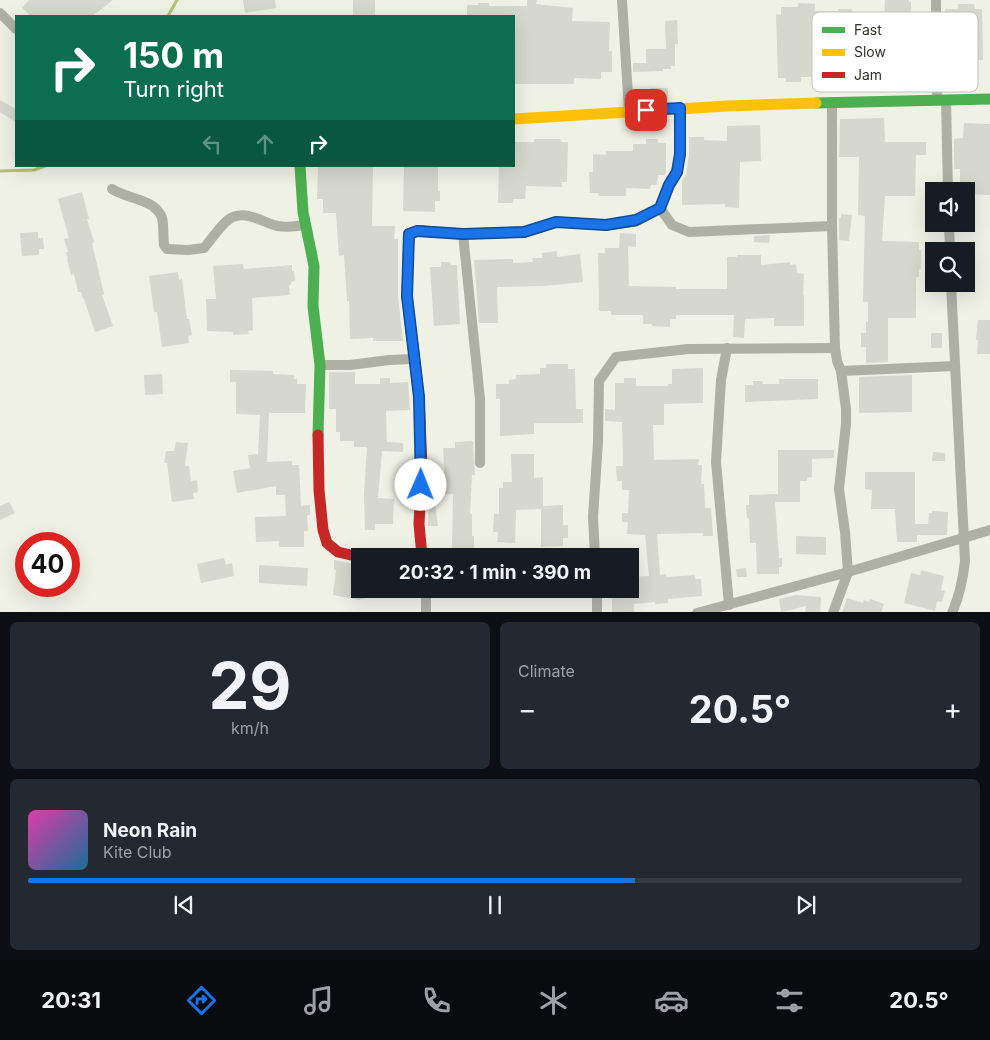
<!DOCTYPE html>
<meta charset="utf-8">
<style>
body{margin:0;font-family:Inter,sans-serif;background:#242831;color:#f1f3f6;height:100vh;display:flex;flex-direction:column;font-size:19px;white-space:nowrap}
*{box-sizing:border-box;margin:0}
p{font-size:16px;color:#9ea1a6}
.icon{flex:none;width:28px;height:28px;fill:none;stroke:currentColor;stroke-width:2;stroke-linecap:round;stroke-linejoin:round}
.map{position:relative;height:612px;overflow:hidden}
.details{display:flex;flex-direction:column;gap:10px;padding:10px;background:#0d0f14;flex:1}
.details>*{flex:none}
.banner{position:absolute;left:15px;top:15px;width:500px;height:152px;border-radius:0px;box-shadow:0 5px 20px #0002;background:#0b6e4f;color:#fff;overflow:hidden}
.tools{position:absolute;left:925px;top:182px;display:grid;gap:10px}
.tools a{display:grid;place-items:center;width:50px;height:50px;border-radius:0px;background:#171b24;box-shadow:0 5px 20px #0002;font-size:25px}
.speed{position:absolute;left:15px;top:532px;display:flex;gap:10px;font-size:25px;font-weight:700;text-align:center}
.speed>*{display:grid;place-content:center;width:65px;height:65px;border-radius:50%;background:#171b24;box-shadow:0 5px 20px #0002;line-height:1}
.speed .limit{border:8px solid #d22;background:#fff;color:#111}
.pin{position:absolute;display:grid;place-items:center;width:42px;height:42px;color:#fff;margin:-21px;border-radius:10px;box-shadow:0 2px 8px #0006}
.me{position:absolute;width:55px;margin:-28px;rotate:1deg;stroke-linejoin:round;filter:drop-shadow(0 0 4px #0008)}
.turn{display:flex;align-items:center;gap:18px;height:105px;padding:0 25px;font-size:22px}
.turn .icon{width:65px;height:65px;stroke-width:2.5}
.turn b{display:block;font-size:35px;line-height:42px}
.lanes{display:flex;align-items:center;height:48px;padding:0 25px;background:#0003;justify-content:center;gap:25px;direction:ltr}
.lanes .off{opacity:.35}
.big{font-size:38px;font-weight:700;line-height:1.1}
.details .card{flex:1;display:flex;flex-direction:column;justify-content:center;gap:8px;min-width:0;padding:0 18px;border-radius:8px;background:#242831}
.details .dial{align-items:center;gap:0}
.dial b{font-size:65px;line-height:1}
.song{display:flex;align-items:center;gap:15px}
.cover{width:60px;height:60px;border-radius:8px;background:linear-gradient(135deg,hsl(320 70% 55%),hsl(200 70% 35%))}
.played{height:5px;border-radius:2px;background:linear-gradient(90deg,#1a73e8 65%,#363941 65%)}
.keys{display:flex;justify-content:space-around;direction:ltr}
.heat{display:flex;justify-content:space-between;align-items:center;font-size:28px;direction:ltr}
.details .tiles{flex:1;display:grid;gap:10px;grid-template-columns:1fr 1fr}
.card:last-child{grid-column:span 2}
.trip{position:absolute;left:351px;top:548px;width:288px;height:50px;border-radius:0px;background:#171b24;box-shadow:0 5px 20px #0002;font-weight:700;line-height:50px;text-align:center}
.tabs{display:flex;height:80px;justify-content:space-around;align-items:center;background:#090b0e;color:#9ea1a6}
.tabs .icon{width:35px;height:35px}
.tabs .on{color:#1a73e8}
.tabs b{font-size:22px;color:#f1f3f6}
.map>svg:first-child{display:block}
</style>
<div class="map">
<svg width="990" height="613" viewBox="0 0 990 613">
<rect width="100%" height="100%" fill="#f0f1e5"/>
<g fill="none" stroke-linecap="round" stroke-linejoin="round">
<g stroke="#b7bf75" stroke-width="3">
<path d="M168,16L177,0"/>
<path d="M0,171L34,170L45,166"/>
</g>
</g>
<g fill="#d6d7cd">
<path d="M29,0H113L92,16H31L22,8Z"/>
<path d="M243,0H275L276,8L245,13Z"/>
<rect x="353" y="0" width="22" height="16"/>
<path d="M527,0H537L536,4L573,8L572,21L610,22L609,51H612V72H601V79L574,78V84H514V16H467V5H478V3H489V6H527Z"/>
<path d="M885,0H909V2H911V43H913L914,63L900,64V70H859V75H845V70H832V40H814V68H812V77H801V82H786V78H778L776,14L781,15V7H798V3L815,4V11H838V9H852V15H861V44H883Z"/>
<path d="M958,4H974L975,9H982L983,60H974L975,88L948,90L945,9H958Z"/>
<path d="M677,20L678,44H675V66H671V69H663V71L633,72V63H646V49H666L665,21Z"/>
<path d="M651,88H668V99L650,98Z"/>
<path d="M0,100L16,109V122L0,112Z"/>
<path d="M884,118L885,142H926V155H916L915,196H885L882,241L919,242V250H921V269H919V277H916V318H888V362L866,363V347H861V333H866V322H868V302H863L865,216L858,215L859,157H839L840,119Z"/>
<path d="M964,123L990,124V195L966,194L965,187H960V169H954V139L963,138Z"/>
<path d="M760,125L761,161L740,162L739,208L725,207V204L682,205V181L686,174L689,155V137H704V140L727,141V126Z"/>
<path d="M534,139H560L561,142H568L567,182H562V187L526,186L525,199H513V203H498L499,166H514V142H534Z"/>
<path d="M646,139H658V143H666V173L665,175H658L657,185H651L650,189L626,188V196H599L598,193H590L589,172H593V154L606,155V151H633V144H646Z"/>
<path d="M318,166H373L372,226H395L394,239H398V297L403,341H373V338L350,339L349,301H347L344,255L339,256L336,213H323V199H317Z"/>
<path d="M404,166H438V191H440V201H435V212L403,211Z"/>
<path d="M82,192L89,219H87L94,242L92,243L104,294L102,295L113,326L95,332L84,299H83L81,292H78L74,274L71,275L67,259H68L66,252H68L64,239L69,238L58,199Z"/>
<path d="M841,214L852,215L849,241L839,240V218H841Z"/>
<path d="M38,232V238H43L44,249H39V255L22,256L20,233Z"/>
<path d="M620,233L636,234V247L628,246L629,286L676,287V289H727V257H737V255H761V265L790,262V265L796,264L797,273L804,274L803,295H804V326H774V318L745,319L744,338L733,337L734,315H676V319H670V327L652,326V324H643V315H611V311H599L598,253H605V248H619Z"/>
<path d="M770,235L769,243L754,242V236Z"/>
<path d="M557,251V257L580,254L583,282L545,286L497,287L498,323H479L474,260L513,259V263L533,262L532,258H542V253Z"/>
<path d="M441,262H450L451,265H457L460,324L434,326L430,267H441Z"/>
<path d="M243,264L244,269L292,265V271H294L295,281L291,282V285H289L290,295L252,298L253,330L248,331L249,334L233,335V332L207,331L206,299H216L213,266Z"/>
<path d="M178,272L179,280L182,279L187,319H189L192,335L188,336L189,343L162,347L157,312H154L149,276Z"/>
<path d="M978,320H990V354H977L978,340H976Z"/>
<rect x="931" y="333" width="11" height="15"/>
<path d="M546,364H568V369H575L576,409H583V423H534V434L500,436V399H496V384H509V380L516,379V375L540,374V368H546Z"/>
<path d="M703,368V403L664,404V425H653L654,460L699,459L698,465H702L701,484H704L705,508H711L713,536H703V533L657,534L660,575L666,574V577L695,575V579H701L702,596L668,599V603L655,604V602L634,604V612H612V597H609V589H630V577L649,576L645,535L627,534L628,522H622V513H628L629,490H622V481H617L616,466H623L622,422L605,421V409L615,410V383H624V378H636V386H668V384H672V369Z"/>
<path d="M230,370L273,371V374L294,375V379H297V384H306L305,413H269L267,462L292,461V465H299L301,506L310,505V515H307L308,531H304V547H279V541L256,542L255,517L286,516L285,495H276V486L237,493L233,471L250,468L248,455L258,454L260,415L236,414V382H230Z"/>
<path d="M329,372H355V384H380V378H390V383L408,382L410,410L386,411L387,442L403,443V452L382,451L378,498L394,499L393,524H375V530H365L364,494L367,447H354V441H340V432H336V409H329Z"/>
<path d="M162,374L163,394L145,395L144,375Z"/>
<path d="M912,375V412L859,413V377Z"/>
<path d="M779,379H818V399L745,402V385H753V381H762L763,384H779Z"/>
<path d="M473,441L475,475H472L470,514H472V536H474V550H452L453,494L434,495L438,526H428L430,485L445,484L443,448H455V442Z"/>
<path d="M176,442L188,443L185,466H189L191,481L197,480L198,492L193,493L194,499L172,502L167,463H164L166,451H174Z"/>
<path d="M778,450H834V458L812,459V477L807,478V481H800V502H775L779,558H782V567H779V574H757L756,543H750L749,518H747L746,505H749V495L778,494Z"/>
<path d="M933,452L945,453V461H932Z"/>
<path d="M511,454H534V478L543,477V506L563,505V525H568V538H563V546L541,547V509L516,510L515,543L497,542L498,532H493L494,514H499V488H503V482H512Z"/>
<path d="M865,472H915V524H928L929,513H932V511L948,512L947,535H917V542H897L895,509H871L872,490L865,489Z"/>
<path d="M9,502L15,513L0,520V506Z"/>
<path d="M796,536L826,537V555L796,554Z"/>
<path d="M224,558L226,565L232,563L234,576L201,583L197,564Z"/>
<path d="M334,560L360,565V589H389V592L359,600L333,595L336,570H334Z"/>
<path d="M259,565L308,568L307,586L259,583Z"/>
<path d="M746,568L747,577H737L736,569Z"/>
<path d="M921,570L944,576L941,590L945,591L942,602L937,601L935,611L904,603L911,573L920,575Z"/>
<path d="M796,595L821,597L820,613H805L806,606L781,612L779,599Z"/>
<path d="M847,598L863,603L864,600L869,602L870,599L884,604L881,613H842Z"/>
</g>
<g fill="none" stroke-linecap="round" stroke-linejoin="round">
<g stroke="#afb0a4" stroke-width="10">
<path d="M622,0L629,111"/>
<path d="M936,0L937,99"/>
<path d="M0,13L16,29"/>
<path d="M946,100L948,191"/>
<path d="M832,103V226L835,348L837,361L841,371L955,366"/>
<path d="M112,189C127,199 156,199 162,218C164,226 163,237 164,245L167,249L188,250L204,248C211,240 224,220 233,217C249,211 264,223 278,226C288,228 296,226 305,225"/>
<path d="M660,208L672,225L689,232L832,226"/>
<path d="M949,224L950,251"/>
<path d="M463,234L480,399V463"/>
<path d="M951,284L965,561C963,579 960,595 952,613"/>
<path d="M727,348L721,380L716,462L729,605"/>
<path d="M320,365H350L389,360L413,359"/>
<path d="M595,556L593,517L598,442L599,381L616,357L688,349L835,348"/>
<path d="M426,589V613"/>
<path d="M597,613V589"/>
<path d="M697,613L848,572L990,530"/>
<path d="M833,613L848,572L845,532L839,489L846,424V409L841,371"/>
</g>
<g stroke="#4caf50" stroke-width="11">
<path d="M816,103L990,99"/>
<path d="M300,166L303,212L314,266L313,306L320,365L318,435"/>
<path d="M423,231L463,234L525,232L556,222L606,225L636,221L660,208L669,185L677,172L680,154V109"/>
</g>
<path stroke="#ffc107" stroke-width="11" d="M514,119L727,106L816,103"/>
<g stroke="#c62828" stroke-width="11">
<path d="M318,435L319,490L323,530L327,543L338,552L355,556H422"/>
<path d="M422,556L419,524L422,466L419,397L407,296L409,234L417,231H423"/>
</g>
</g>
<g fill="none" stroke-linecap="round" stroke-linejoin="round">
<defs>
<path id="route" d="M421,485L419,397L407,296L409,234L417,231L463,234L524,232L556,222L606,225L636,220L660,208L669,185L677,172L680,154V108L646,110"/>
</defs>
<use href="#route" stroke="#114b97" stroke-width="12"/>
<use href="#route" stroke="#1a73e8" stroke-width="9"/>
</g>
<rect x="812" y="12" width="166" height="80" rx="8" fill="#fff" stroke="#c1c2bf" stroke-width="1"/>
<rect x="822" y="27" width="23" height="6" fill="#4caf50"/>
<rect x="822" y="49" width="23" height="7" fill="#ffc107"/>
<rect x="822" y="72" width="23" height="6" fill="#c62828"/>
<g font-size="14" fill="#313229">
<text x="854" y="35">Fast</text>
<text x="854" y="57">Slow</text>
<text x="854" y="80">Jam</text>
</g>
</svg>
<div class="tools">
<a><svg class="icon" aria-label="sound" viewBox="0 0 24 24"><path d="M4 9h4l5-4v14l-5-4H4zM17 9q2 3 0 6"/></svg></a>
<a><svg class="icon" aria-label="search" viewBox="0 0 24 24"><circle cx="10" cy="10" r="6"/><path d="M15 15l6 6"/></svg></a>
</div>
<div class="speed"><div class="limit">40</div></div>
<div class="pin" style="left:646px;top:110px;background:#d93025"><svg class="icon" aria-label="arrive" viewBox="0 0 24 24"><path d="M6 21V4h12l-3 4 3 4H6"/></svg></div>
<svg class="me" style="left:421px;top:485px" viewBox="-20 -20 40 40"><circle r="19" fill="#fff"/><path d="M0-13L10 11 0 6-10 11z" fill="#1a73e8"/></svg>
<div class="trip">20:32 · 1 min · 390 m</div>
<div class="banner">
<div class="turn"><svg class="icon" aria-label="right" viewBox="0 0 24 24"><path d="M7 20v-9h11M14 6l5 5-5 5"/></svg><div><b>150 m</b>Turn right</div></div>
<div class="lanes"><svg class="icon off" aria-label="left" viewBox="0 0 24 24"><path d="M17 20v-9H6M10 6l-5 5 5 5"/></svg><svg class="icon off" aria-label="ahead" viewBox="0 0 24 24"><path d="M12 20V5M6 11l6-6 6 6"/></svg><svg class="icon" aria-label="right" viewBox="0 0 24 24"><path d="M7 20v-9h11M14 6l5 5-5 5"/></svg></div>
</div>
</div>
<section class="details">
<div class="tiles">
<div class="card dial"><b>29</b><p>km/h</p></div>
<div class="card"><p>Climate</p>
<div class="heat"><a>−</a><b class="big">20.5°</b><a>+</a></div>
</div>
<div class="card">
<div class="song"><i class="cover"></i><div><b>Neon Rain</b><p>Kite Club</p></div></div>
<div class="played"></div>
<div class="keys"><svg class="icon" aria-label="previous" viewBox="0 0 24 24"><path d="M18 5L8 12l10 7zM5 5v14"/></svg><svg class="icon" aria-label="pause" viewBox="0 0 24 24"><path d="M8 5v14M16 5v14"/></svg><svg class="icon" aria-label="next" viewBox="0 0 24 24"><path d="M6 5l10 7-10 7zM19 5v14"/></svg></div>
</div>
</div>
</section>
<nav class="tabs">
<b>20:31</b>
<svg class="icon on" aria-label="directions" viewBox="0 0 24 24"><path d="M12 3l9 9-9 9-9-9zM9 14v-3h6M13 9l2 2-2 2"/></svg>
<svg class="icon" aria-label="music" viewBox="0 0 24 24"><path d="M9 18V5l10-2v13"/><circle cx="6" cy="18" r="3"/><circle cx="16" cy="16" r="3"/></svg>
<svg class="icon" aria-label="phone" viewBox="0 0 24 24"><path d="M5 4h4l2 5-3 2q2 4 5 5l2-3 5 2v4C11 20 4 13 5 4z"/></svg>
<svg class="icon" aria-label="climate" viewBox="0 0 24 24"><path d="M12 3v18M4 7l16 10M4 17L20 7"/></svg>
<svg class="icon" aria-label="car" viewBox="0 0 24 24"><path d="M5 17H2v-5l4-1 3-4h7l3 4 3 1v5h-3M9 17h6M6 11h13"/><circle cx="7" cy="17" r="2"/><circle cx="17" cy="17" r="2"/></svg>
<svg class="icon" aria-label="filters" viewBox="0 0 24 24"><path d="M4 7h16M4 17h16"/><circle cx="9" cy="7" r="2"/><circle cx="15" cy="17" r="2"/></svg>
<b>20.5°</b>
</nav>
